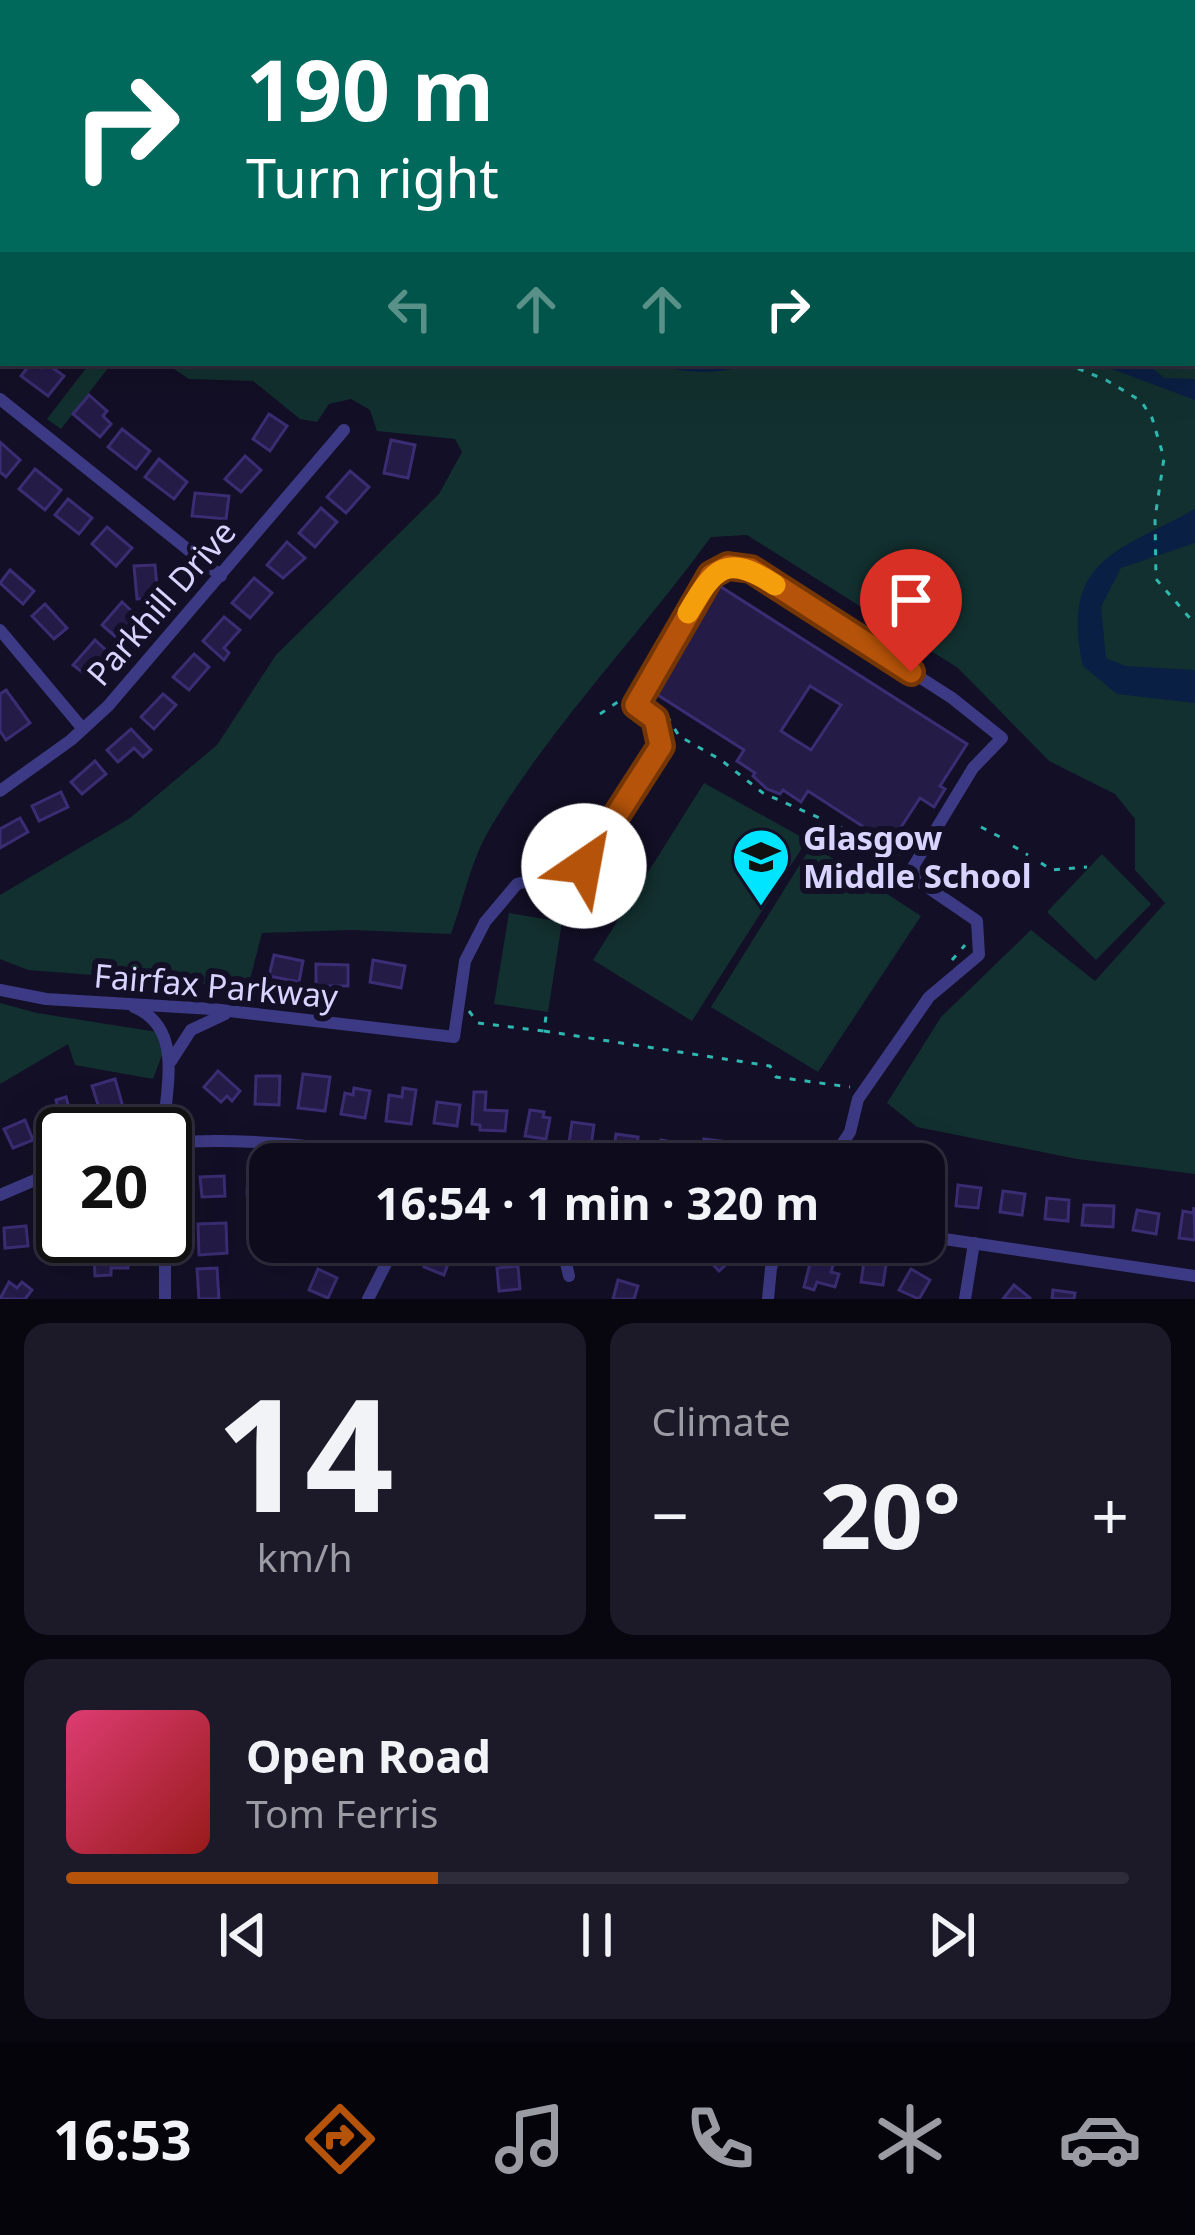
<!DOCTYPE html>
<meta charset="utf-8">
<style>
body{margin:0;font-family:"Noto Sans",sans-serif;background:#1c1929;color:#f1f3f6;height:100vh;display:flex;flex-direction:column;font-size:45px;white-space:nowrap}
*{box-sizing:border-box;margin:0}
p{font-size:39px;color:#9b9ba3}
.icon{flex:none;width:66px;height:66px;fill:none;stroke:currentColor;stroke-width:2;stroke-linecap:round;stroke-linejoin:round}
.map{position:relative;height:1299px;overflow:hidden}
.panel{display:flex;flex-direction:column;gap:24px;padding:24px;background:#08060f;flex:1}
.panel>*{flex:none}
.hud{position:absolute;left:0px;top:0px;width:1197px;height:366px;box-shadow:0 12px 48px #0002,0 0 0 3px #2e2b3b;background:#00695c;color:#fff;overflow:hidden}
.speed{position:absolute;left:36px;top:1107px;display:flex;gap:24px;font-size:60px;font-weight:700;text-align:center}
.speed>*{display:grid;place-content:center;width:156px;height:156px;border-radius:50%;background:#0e0b1c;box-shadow:0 12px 48px #0002,0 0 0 3px #2e2b3b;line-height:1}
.speed .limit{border:6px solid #111;border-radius:18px;background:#fff;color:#111}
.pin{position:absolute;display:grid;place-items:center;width:102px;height:102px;color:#fff;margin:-123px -51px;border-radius:50% 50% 50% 0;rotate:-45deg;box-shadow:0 0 12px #0007}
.pin .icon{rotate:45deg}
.me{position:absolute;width:132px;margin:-66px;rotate:33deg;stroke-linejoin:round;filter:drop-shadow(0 0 9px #0008)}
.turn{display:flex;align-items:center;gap:42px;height:252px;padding:0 48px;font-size:54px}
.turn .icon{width:156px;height:156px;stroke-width:2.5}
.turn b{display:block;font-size:84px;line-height:102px}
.lanes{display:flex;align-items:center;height:114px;padding:0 48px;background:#0003;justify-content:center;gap:60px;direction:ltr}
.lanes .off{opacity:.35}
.big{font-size:90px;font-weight:700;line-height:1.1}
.panel .card{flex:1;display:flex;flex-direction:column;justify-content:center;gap:18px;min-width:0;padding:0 42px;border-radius:24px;background:#1c1929}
.panel .dial{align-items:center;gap:0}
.dial b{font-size:156px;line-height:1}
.song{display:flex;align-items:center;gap:36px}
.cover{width:144px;height:144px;border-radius:18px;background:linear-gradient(135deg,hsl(340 70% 55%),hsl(0 70% 35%))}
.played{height:12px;border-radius:6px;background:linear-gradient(90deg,#b45309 35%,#2e2b3b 35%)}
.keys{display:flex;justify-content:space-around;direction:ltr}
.heat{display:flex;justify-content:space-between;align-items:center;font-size:66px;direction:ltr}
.panel .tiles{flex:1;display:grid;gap:24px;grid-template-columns:1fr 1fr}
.card:last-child{grid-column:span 2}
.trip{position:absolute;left:249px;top:1143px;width:696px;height:120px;border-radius:24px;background:#0e0b1c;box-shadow:0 12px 48px #0002,0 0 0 3px #2e2b3b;font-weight:700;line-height:120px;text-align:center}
.dock{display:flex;height:192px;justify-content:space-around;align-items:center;background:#06040b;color:#9b9ba3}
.dock .icon{width:84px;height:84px}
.dock .active{color:#b45309}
.dock b{font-size:54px;color:#f1f3f6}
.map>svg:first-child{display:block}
</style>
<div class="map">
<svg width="1195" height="1299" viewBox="0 0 1195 1299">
<rect width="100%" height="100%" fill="#130f26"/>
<g fill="#12302f">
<path d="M1186,0H1195V1174L1077,1159L917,1127L887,1103L941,1017L1031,930L1095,981L1165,903L1135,870V819L1115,794L1049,761L958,668L747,535L711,537C639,636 552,724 489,830C471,861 463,901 451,934L352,930L262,933L248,987L28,970L0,959V895L130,818L217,745L276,655L439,494L462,452L455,439L377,431L370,410L351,399L329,404L317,422L300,419L253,381L189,379L165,363H1194V3H1185Z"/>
<path d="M90,363H112L61,429L47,419Z"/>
<path d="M704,783L807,840L692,1021L593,960Z"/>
<path d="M812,845L921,916L818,1072L711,1007Z"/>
<path d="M1102,854L1151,904L1096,960L1047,912Z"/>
<path d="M509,913L562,922L548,1012L494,1004Z"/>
<path d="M0,1003L37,1013L170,1034L153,1079L75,1065L68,1044L0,1084Z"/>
</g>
<g fill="#0a1f44">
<path d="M0,0H32L3,3V166Z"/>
<path d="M655,363H753C722,374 686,376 655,363Z"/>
<path d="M1096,363H1146L1164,378L1195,379V400Z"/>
<path d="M1195,509V543L1121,568L1101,607L1106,658L1125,666L1195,670V703L1117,694L1083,666C1060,558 1118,552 1195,509Z"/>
</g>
<g fill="#241b47" stroke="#3b2d73" stroke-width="3" fill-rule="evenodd">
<path d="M136,0H223L130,3Z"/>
<path d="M31,363L41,368L46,363L64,376L48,396L21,376Z"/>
<path d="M89,395L107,411L103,416L111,424L100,437L73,414Z"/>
<path d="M269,414L287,426L270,451L253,439Z"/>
<path d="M122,429L150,451L136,469L108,447Z"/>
<path d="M391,440L415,445L408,478L384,473Z"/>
<path d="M0,442L20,460L6,477L0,472Z"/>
<path d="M245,456L261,470L241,492L225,479Z"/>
<path d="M159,459L187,482L174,499L145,477Z"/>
<path d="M35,469L61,490L45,510L19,489Z"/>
<path d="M350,471L369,487L346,513L327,497Z"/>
<path d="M195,493L229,496L226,519L192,516Z"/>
<path d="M68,499L92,518L79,534L55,515Z"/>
<path d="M321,508L337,522L315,547L299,533Z"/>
<path d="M107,527L132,548L116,566L92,544Z"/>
<path d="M287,542L305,558L283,578L267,565Z"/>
<path d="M155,565L158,598L137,599L134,566Z"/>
<path d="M10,570L34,591L23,604L0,583Z"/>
<path d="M254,578L272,593L250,618L232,603Z"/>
<path d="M718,585L967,744L940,786L945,789L934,807L920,798L890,844L808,791L801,802L783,790L780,794L767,789L753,776L755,773L737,761L744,750L650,690ZM810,686L841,705L811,750L781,731Z"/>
<path d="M122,602L138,617L118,639L102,625Z"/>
<path d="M45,604L67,628L54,639L32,616Z"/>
<path d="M224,617L240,630L224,648L229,653L224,660L203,641Z"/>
<path d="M95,640L107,651L86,675L73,665Z"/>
<path d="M194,654L209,667L189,690L173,677Z"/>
<path d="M6,690L30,723L6,740L0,731V694Z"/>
<path d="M163,694L176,705L154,729L141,717Z"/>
<path d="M131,729L151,750L143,757L134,748L118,762L107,750Z"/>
<path d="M95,761L106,774L82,794L71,782Z"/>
<path d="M61,792L68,807L39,821L32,806Z"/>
<path d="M20,818L28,832L0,848V829Z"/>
<path d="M274,955L303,961L299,982L269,976Z"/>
<path d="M373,960L405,966L401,988L370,982Z"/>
<path d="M316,964L348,965V986H316Z"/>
<path d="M218,1071L240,1091L232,1101L227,1096L221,1102L204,1087Z"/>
<path d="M303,1074L330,1077L325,1111L298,1108Z"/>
<path d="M256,1076H280L279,1105L255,1104Z"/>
<path d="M115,1079L123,1107L101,1114L92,1086Z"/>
<path d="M354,1088L370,1091L365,1118L341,1114L345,1093L353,1095Z"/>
<path d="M403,1088L416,1090L411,1124L386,1121L389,1095L402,1097Z"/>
<path d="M474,1092H486L485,1110L507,1111L505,1131L480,1130V1125L472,1124Z"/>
<path d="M66,1097L74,1126L53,1131L48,1112L58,1109L56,1100Z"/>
<path d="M437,1102L460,1105L457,1126L434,1123Z"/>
<path d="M530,1110L544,1112L543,1117L550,1118L546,1139L525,1136Z"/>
<path d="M25,1120L33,1140L13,1148L4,1129Z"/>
<path d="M572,1122L594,1125L591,1146L569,1143Z"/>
<path d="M616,1134L638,1137L636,1157L613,1154Z"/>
<path d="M704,1139L729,1142L726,1164H701Z"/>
<path d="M661,1140L684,1144L681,1164L658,1160Z"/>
<path d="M774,1148L779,1164H755L752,1155Z"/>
<path d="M924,1172L928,1173L927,1179L937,1181L932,1201L924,1199Z"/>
<path d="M248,1174L270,1175V1205L255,1204V1195L247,1194Z"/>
<path d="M224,1176L225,1196L202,1197L200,1177Z"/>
<path d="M958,1185L981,1188L978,1208L956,1206Z"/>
<path d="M1003,1191L1025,1194L1022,1215L1000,1212Z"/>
<path d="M1047,1198L1069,1200L1068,1221L1045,1219Z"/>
<path d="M63,1205V1227L56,1230L49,1211Z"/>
<path d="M1084,1205L1114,1206L1113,1227L1082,1225Z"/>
<path d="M1194,1207L1195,1240L1179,1238L1183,1211L1193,1213Z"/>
<path d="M1137,1210L1159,1214L1156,1234L1133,1230Z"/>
<path d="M226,1223L227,1253L199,1255L198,1224Z"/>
<path d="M26,1226L28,1246L5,1248L4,1228Z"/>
<path d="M335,1242H357L348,1260L330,1252Z"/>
<path d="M614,1242H637L635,1252L613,1250Z"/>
<path d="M659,1242H683L681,1256L672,1254L671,1264L656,1261Z"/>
<path d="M716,1242L733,1258L719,1271L703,1254Z"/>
<path d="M127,1245L128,1268H111V1275L95,1276L94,1256L108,1255L107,1246Z"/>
<path d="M432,1246L452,1253L444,1275L424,1267Z"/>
<path d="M812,1256L834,1262L831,1272L839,1274L835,1287L817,1282L814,1290L804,1287Z"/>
<path d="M864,1262L886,1265L883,1285L861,1282Z"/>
<path d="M518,1266L520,1289L499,1291L497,1268Z"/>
<path d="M217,1268L219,1299H199L197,1269Z"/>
<path d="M318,1269L337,1278L328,1298L309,1290Z"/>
<path d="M911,1269L930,1280L919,1299L899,1290Z"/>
<path d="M618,1280L638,1286L634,1299H613Z"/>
<path d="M9,1282L17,1288L22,1282L32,1290L25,1299H0Z"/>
<path d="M1014,1285L1030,1298V1299H1003Z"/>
<path d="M1053,1290L1075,1293L1074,1299H1052Z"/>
</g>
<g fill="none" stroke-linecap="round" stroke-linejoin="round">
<g stroke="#2fb8b0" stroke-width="3" stroke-dasharray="6 9" stroke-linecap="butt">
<path d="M43,3V0"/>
<path d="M1064,363L1106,380L1141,401L1152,418L1164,458L1155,518L1156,579L1195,624"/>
<path d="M600,714L625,697"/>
<path d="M667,716L679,736L721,760L763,793L903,855"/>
<path d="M981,827L1000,837"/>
<path d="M1013,846L1028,855"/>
<path d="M1041,863L1052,870L1087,867"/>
<path d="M555,918L587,877"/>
<path d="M952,960L965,945"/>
<path d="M469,1011L478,1023L544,1031L546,1016"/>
<path d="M544,1031L770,1066L776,1077L850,1087"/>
</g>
<g stroke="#3d3a85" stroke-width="12">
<path d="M651,3L653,0"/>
<path d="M1072,3L1073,0"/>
<path d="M1148,3L1149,0"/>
<path d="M0,399L221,576"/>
<path d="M0,630L83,729"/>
<path d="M0,791L71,740L108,706L344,430"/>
<path d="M0,990L46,999L212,1009L454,1037L465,961L485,922L517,884L584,866L661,746L655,720L636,705C649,680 696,586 714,573C726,565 738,567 751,569L952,698L1002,738L973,768L913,867L920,882L977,921L979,955L929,997L858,1099L850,1132L829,1164"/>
<path d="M134,1007C186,1029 164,1090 164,1134"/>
<path d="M171,1061L191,1030L225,1014"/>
<path d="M165,1143C257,1135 346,1151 437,1164"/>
<path d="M0,1195L63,1168"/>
<path d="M165,1236V1299"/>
<path d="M924,1236L1195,1276"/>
<path d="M561,1242L569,1276"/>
<path d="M368,1299L397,1242"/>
<path d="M768,1299L771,1268L780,1242"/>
<path d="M965,1299L974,1243"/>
</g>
</g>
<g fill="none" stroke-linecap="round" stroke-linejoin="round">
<defs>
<path id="route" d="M584,866L661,746L655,719L636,705L711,575L728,566L751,569L911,672"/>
</defs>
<use href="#route" stroke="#753606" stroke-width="30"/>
<use href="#route" stroke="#b45309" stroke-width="21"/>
<path stroke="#f59e0b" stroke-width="21" d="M688,613C715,567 726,553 775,585"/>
</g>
<defs>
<symbol id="school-pin" viewBox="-11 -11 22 30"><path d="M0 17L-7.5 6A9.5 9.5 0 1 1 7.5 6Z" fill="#00e5ff" stroke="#130f26"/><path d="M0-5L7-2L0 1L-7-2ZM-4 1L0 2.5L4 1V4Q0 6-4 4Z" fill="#111"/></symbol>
</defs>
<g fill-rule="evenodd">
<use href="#school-pin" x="728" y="824" width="66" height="90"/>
</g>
<g text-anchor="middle" stroke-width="12" stroke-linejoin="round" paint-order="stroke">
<g font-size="33" fill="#d9d4ff" stroke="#130f26">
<text transform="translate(161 603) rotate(-49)" y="12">Parkhill Drive</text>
<text transform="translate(216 986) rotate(5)" y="12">Fairfax Parkway</text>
</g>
<g font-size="33" font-weight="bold" fill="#d9d4ff" stroke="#130f26" text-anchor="start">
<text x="803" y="850">Glasgow<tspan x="803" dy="38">Middle School</tspan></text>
</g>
</g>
</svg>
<div class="speed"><div class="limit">20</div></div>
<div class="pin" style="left:911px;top:672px;background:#d93025"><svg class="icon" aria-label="arrive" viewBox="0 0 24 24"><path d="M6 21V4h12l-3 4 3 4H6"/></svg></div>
<svg class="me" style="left:584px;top:866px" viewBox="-20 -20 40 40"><circle r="19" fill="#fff"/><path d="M0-13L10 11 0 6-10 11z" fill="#b45309"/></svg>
<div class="trip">16:54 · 1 min · 320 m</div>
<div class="hud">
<div class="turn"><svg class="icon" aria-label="right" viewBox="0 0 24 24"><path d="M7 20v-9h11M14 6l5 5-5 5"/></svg><div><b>190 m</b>Turn right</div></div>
<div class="lanes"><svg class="icon off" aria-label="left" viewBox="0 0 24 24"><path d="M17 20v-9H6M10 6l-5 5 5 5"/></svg><svg class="icon off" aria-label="ahead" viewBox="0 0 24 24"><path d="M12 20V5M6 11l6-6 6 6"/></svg><svg class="icon off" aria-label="ahead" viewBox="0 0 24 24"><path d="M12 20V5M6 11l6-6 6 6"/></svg><svg class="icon" aria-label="right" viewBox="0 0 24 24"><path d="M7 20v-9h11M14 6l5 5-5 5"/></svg></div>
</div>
</div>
<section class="panel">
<div class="tiles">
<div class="card dial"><b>14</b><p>km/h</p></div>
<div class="card"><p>Climate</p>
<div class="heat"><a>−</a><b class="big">20°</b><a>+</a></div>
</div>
<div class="card">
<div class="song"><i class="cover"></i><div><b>Open Road</b><p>Tom Ferris</p></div></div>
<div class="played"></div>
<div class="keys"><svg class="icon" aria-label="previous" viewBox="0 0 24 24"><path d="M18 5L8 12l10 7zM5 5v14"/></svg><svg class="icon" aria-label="pause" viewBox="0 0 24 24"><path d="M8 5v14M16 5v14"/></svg><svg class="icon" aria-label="next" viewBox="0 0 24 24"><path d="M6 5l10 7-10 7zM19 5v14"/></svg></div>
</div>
</div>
</section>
<nav class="dock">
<b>16:53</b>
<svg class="icon active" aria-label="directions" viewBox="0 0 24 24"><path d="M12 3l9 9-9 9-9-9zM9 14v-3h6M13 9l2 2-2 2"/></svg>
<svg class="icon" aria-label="music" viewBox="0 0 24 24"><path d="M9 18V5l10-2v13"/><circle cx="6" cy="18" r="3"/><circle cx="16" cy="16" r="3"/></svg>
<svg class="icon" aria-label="phone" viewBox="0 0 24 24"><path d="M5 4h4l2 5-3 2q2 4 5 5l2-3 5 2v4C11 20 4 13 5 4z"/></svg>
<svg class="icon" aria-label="climate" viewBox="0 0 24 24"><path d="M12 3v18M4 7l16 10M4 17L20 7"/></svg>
<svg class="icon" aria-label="car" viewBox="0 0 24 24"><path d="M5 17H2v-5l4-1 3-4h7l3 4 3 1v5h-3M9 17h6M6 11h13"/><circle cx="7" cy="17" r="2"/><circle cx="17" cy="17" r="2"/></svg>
</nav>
